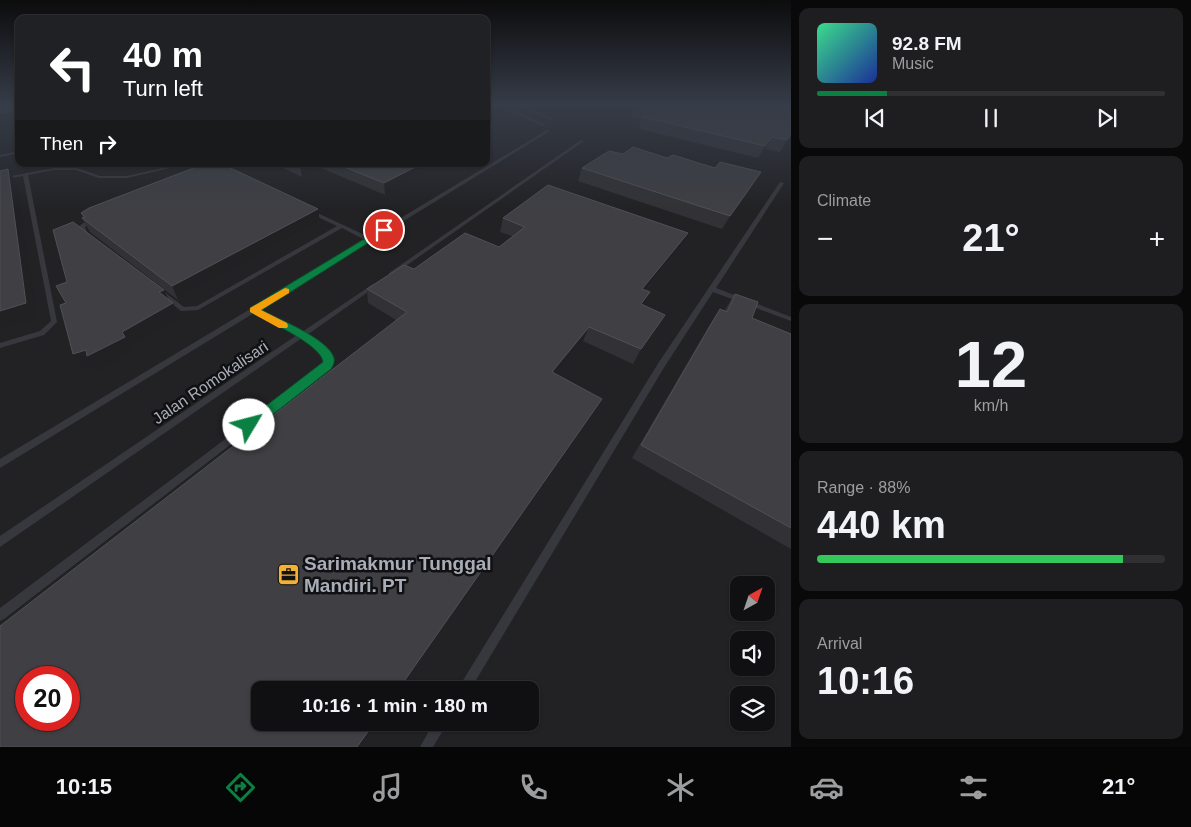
<!DOCTYPE html>
<meta charset="utf-8">
<style>
body{margin:0;font-family:Arial,sans-serif;background:#1e1e20;color:#f1f3f6;height:100vh;display:flex;flex-direction:column;font-size:19px;white-space:nowrap}
*{box-sizing:border-box;margin:0}
p{font-size:16px;color:#9c9d9f}
.icon{flex:none;width:28px;height:28px;fill:none;stroke:currentColor;stroke-width:2;stroke-linecap:round;stroke-linejoin:round}
.map{position:relative;flex:1;overflow:hidden}
.drawer{display:flex;flex-direction:column;gap:8px;padding:8px;background:#09090a;width:400px}
.drawer>*{flex:none}
.top-card{position:absolute;left:15px;top:15px;width:475px;height:152px;border-radius:10px;box-shadow:0 1px 4px #0004,0 0 0 1px #303032;background:#202124;color:#fff;overflow:hidden}
.needle{width:32px;rotate:40deg}
.fabs{position:absolute;left:730px;top:576px;display:grid;gap:10px}
.fabs a{display:grid;place-items:center;width:45px;height:45px;border-radius:10px;background:#101012;box-shadow:0 1px 4px #0004,0 0 0 1px #303032;font-size:25px}
.speed{position:absolute;left:15px;top:666px;display:flex;gap:10px;font-size:25px;font-weight:700;text-align:center}
.speed>*{display:grid;place-content:center;width:65px;height:65px;border-radius:50%;background:#101012;box-shadow:0 1px 4px #0004,0 0 0 1px #303032;line-height:1}
.speed .limit{border:8px solid #d22;background:#fff;color:#111}
.pin{position:absolute;display:grid;place-items:center;width:42px;height:42px;color:#fff;margin:-21px;border:2px solid #fff;border-radius:50%;box-shadow:0 1px 5px #0007}
.me{position:absolute;width:55px;margin:-28px;rotate:53deg;stroke-linejoin:round;filter:drop-shadow(0 0 4px #0008)}
.turn{display:flex;align-items:center;gap:18px;height:105px;padding:0 25px;font-size:22px}
.turn .icon{width:65px;height:65px;stroke-width:2.5}
.turn b{display:block;font-size:35px;line-height:42px}
.then{display:flex;align-items:center;height:48px;padding:0 25px;background:#0003;gap:10px;font-size:19px}
.big{font-size:38px;font-weight:600;line-height:1.1}
.drawer .widget{flex:1;display:flex;flex-direction:column;justify-content:center;gap:8px;min-width:0;padding:0 18px;border-radius:10px;background:#1e1e20}
.drawer .dial{align-items:center;gap:0}
.dial b{font-size:65px;line-height:1}
.song{display:flex;align-items:center;gap:15px}
.cover{width:60px;height:60px;border-radius:8px;background:linear-gradient(135deg,hsl(150 70% 55%),hsl(230 70% 35%))}
.played{height:5px;border-radius:2px;background:linear-gradient(90deg,#0b8043 20%,#303032 20%)}
.keys{display:flex;justify-content:space-around;direction:ltr}
.heat{display:flex;justify-content:space-between;align-items:center;font-size:28px;direction:ltr}
.charge{height:8px;border-radius:4px;background:linear-gradient(90deg,#34c759 88%,#303032 0)}
.trip{position:absolute;left:251px;top:681px;width:288px;height:50px;border-radius:10px;background:#101012;box-shadow:0 1px 4px #0004,0 0 0 1px #303032;font-weight:600;line-height:50px;text-align:center}
.tab-bar{display:flex;height:80px;justify-content:space-around;align-items:center;background:#060607;color:#9c9d9f}
.tab-bar .icon{width:35px;height:35px}
.tab-bar .on{color:#0b8043}
.tab-bar b{font-size:22px;color:#f1f3f6}
main{display:flex;flex:1;min-height:0}
.map>svg:first-child{display:block}
</style>
<main>
<div class="map">
<svg width="791" height="747" viewBox="0 0 791 747">
<rect width="100%" height="100%" fill="#161618"/>
<path fill="#222225" fill-rule="evenodd" d="M0,105H19V164H486V105H791V747H0ZM739,585H766V612H739ZM739,640H766V668H739ZM26,678H69V720H26ZM260,690H530V722H260ZM739,695H766V722H739Z"/>
<g fill="none" stroke-linecap="round" stroke-linejoin="round">
<g fill="#37383d" fill-rule="evenodd">
<path d="M496,105H500L546,125L543,126Z"/>
<path d="M516,105H520L555,119L552,120Z"/>
<path d="M547,130L550,131L259,310L302,332L373,284H377L378,285L307,335C317,342 326,349 333,358L330,368L4,619L0,621V608L324,365L325,359L319,352L302,338L0,547V536L297,335L254,313L0,468V459L365,240L342,228L198,310L181,311L159,293V291H163L184,307L197,306L337,226L309,213V211H313L369,237Z"/>
<path d="M581,140L584,141L393,275H389V273Z"/>
<path d="M19,151V153L0,157V155Z"/>
<path d="M180,164H187L127,178H99L76,170H54L28,175L57,322L44,335L0,348V343L40,331L51,321L23,176L0,180V178L54,168H77L100,176H127Z"/>
<path d="M780,182L784,183L716,288L791,317V321L713,292L665,366L470,690H457L659,362Z"/>
<path d="M91,218L96,219L85,227L87,232L91,236L88,238L82,234L79,226Z"/>
<path d="M434,722H448L433,747H420Z"/>
</g>
</g>
<g fill="#323236">
<path d="M635,105L791,107V137L780,152L765,149L758,158L639,129L641,119L631,116Z"/>
<path d="M623,154L753,185L722,229L578,181L582,168Z"/>
<path d="M274,164H443L385,195L321,168L302,177Z"/>
<path d="M81,213L320,222L178,300L90,232L82,218H83Z"/>
<path d="M503,218L681,247L646,290L644,306L665,315L657,329L633,364L583,341L556,374L595,413L401,690H260L378,722L361,747H0L396,320L368,303L367,289L414,269L499,247L512,236L500,232Z"/>
<path d="M735,294L752,318L791,334V549L632,458L710,324L720,309L724,311Z"/>
</g>
<g fill="#212124">
<path d="M19,110V123L0,126V113Z"/>
<path d="M492,127L490,138L486,140V130Z"/>
<path d="M791,135V137L780,152L787,140Z"/>
<path d="M772,137L765,149L758,158L765,146Z"/>
<path d="M303,164H321V168L302,177L300,165Z"/>
<path d="M421,164H443L385,195L384,183Z"/>
<path d="M8,169L16,182L37,318L0,329V311Z"/>
<path d="M761,172L753,185L722,229L730,216Z"/>
<path d="M318,209L320,222L178,300L172,286Z"/>
<path d="M688,233L681,247L635,303L642,289Z"/>
<path d="M164,290L171,304L173,303L179,317L131,346L133,351L98,371L93,365L84,368L73,354L122,332L159,292Z"/>
<path d="M650,292L643,307L641,304Z"/>
<path d="M665,315L657,329L633,364L641,349Z"/>
<path d="M589,327L583,341L547,386L552,372Z"/>
<path d="M602,399L595,413L401,690H398Z"/>
<path d="M375,722H378L361,747H357Z"/>
</g>
<g fill="#3f3f44" stroke="#4f5156" fill-rule="evenodd">
<path d="M0,105H19V110L0,113Z"/>
<path d="M635,105H779L791,107V135L787,140L772,137L765,146L643,117L645,108Z"/>
<path d="M486,125L492,127L486,130Z"/>
<path d="M633,147L667,158L673,155L715,168L720,162L761,172L730,216L582,168L609,151L623,154Z"/>
<path d="M204,164H222L318,209L172,286L82,218L85,217L81,213L89,208Z"/>
<path d="M337,164H421L384,183Z"/>
<path d="M8,169L26,303L0,311V171Z"/>
<path d="M548,185L688,233L642,289L650,292L641,304L665,315L641,349L589,327L552,372L602,399L398,690H260V722H375L357,747H0V626L407,312L367,289L404,265L414,269L465,233L499,247L525,227L503,218ZM26,678H69V720H26Z"/>
<path d="M73,222L164,290L159,292L173,303L122,332L125,337L87,356L86,350L73,354L60,305L66,303L56,286L67,282L53,230Z"/>
<path d="M735,294L758,302L752,318L791,334V528L641,445L720,309L727,312Z"/>
</g>
<linearGradient id="sky" x2="0" y2="1"><stop stop-color="#0c0c0d"/><stop offset="0.5" stop-color="#363c48"/><stop offset="1" stop-color="#363c48" stop-opacity="0"/></linearGradient>
<rect width="791" height="209" fill="url(#sky)"/>
<path fill="#0b8043" stroke="#07532c" d="M384,227L388,230L387,231L262,310C278,319 329,339 334,358C335,362 333,366 331,369L254,429L249,430L245,429L243,425L245,422L323,362C322,345 266,320 250,312V308Z"/>
<path fill="#f59e0b" d="M285,288L289,289V293L261,310L287,323L288,326L287,328H279L250,312V308Z"/>
<defs>
<symbol id="office-square" viewBox="-11 -11 22 22"><rect x="-9" y="-9" width="18" height="18" rx="4" fill="#f2b134" stroke="#111113"/><path d="M-6-3h4V-5.5h4V-3h4V5H-6ZM-1-4.5V-3h2v-1.5ZM-6 0V1H6V0Z" fill="#111"/></symbol>
</defs>
<g fill-rule="evenodd">
<use href="#office-square" x="276" y="562" width="25" height="25"/>
</g>
<g text-anchor="middle" stroke-width="5" stroke-linejoin="round" paint-order="stroke">
<g font-size="16" fill="#a8adb8" stroke="#111113">
<text transform="translate(210 382) rotate(-34)" y="6">Jalan Romokalisari</text>
</g>
<g font-size="19" font-weight="bold" fill="#a8adb8" stroke="#111113" text-anchor="start">
<text x="304" y="570">Sarimakmur Tunggal<tspan x="304" dy="22">Mandiri. PT</tspan></text>
</g>
</g>
</svg>
<div class="fabs">
<a><svg class="needle" viewBox="-14 -14 28 28"><path d="M0-13l5 13h-10z" fill="#e53935"/><path d="M0 13l5-13h-10z" fill="#9c9d9f"/></svg></a>
<a><svg class="icon" aria-label="sound" viewBox="0 0 24 24"><path d="M4 9h4l5-4v14l-5-4H4zM17 9q2 3 0 6"/></svg></a>
<a><svg class="icon" aria-label="layers" viewBox="0 0 24 24"><path d="M12 4l9 5-9 5-9-5zM3 14l9 5 9-5"/></svg></a>
</div>
<div class="speed"><div class="limit">20</div></div>
<div class="pin" style="left:384px;top:230px;background:#d93025"><svg class="icon" aria-label="arrive" viewBox="0 0 24 24"><path d="M6 21V4h12l-3 4 3 4H6"/></svg></div>
<svg class="me" style="left:249px;top:425px" viewBox="-20 -20 40 40"><circle r="19" fill="#fff"/><path d="M0-13L10 11 0 6-10 11z" fill="#0b8043"/></svg>
<div class="trip">10:16 · 1 min · 180 m</div>
<div class="top-card">
<div class="turn"><svg class="icon" aria-label="left" viewBox="0 0 24 24"><path d="M17 20v-9H6M10 6l-5 5 5 5"/></svg><div><b>40 m</b>Turn left</div></div>
<div class="then">Then<svg class="icon" aria-label="right" viewBox="0 0 24 24"><path d="M7 20v-9h11M14 6l5 5-5 5"/></svg></div>
</div>
</div>
<section class="drawer">
<div class="widget">
<div class="song"><i class="cover"></i><div><b>92.8 FM</b><p>Music</p></div></div>
<div class="played"></div>
<div class="keys"><svg class="icon" aria-label="previous" viewBox="0 0 24 24"><path d="M18 5L8 12l10 7zM5 5v14"/></svg><svg class="icon" aria-label="pause" viewBox="0 0 24 24"><path d="M8 5v14M16 5v14"/></svg><svg class="icon" aria-label="next" viewBox="0 0 24 24"><path d="M6 5l10 7-10 7zM19 5v14"/></svg></div>
</div>
<div class="widget"><p>Climate</p>
<div class="heat"><a>−</a><b class="big">21°</b><a>+</a></div>
</div>
<div class="widget dial"><b>12</b><p>km/h</p></div>
<div class="widget"><p>Range · 88%</p><b class="big">440 km</b><div class="charge"></div></div>
<div class="widget"><p>Arrival</p><b class="big">10:16</b></div>
</section>
</main>
<nav class="tab-bar">
<b>10:15</b>
<svg class="icon on" aria-label="directions" viewBox="0 0 24 24"><path d="M12 3l9 9-9 9-9-9zM9 14v-3h6M13 9l2 2-2 2"/></svg>
<svg class="icon" aria-label="music" viewBox="0 0 24 24"><path d="M9 18V5l10-2v13"/><circle cx="6" cy="18" r="3"/><circle cx="16" cy="16" r="3"/></svg>
<svg class="icon" aria-label="phone" viewBox="0 0 24 24"><path d="M5 4h4l2 5-3 2q2 4 5 5l2-3 5 2v4C11 20 4 13 5 4z"/></svg>
<svg class="icon" aria-label="climate" viewBox="0 0 24 24"><path d="M12 3v18M4 7l16 10M4 17L20 7"/></svg>
<svg class="icon" aria-label="car" viewBox="0 0 24 24"><path d="M5 17H2v-5l4-1 3-4h7l3 4 3 1v5h-3M9 17h6M6 11h13"/><circle cx="7" cy="17" r="2"/><circle cx="17" cy="17" r="2"/></svg>
<svg class="icon" aria-label="filters" viewBox="0 0 24 24"><path d="M4 7h16M4 17h16"/><circle cx="9" cy="7" r="2"/><circle cx="15" cy="17" r="2"/></svg>
<b>21°</b>
</nav>
